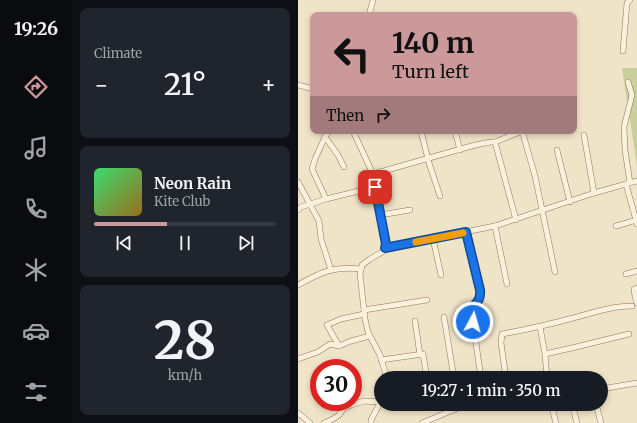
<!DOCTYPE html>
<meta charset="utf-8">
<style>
body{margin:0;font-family:Merriweather,serif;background:#20242c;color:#f1f3f6;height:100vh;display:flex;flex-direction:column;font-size:15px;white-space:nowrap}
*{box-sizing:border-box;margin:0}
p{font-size:13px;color:#9ea1a6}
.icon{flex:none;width:22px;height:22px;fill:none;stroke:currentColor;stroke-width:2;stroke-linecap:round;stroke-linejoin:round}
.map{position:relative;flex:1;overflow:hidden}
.drawer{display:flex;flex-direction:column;gap:8px;padding:8px;background:#0d0f14;width:226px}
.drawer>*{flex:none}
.banner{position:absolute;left:12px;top:12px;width:267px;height:122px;border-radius:8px;box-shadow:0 2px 6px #0003;background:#cc999b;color:#111;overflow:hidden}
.speed{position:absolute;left:12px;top:359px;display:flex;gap:8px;font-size:20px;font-weight:700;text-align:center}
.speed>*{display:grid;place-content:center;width:52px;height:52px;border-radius:50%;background:#171b24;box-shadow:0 2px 6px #0003;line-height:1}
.speed .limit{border:6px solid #d22;background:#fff;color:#111}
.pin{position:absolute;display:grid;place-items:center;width:34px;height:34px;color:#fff;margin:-17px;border-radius:8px;box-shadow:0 2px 6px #0006}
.me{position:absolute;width:44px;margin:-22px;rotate:6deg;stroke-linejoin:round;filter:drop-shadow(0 0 3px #0008)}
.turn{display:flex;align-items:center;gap:14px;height:84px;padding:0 16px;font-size:18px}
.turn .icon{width:52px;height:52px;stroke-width:2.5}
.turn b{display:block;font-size:28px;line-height:34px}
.then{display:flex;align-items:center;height:38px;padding:0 16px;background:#0003;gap:8px;font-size:15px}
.big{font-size:30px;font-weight:600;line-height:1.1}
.drawer .card{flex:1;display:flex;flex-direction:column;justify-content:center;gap:6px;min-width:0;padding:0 14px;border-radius:8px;background:#20242c}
.drawer .dial{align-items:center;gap:0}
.dial b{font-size:52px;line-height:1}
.song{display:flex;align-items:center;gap:12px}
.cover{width:48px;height:48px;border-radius:6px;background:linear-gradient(135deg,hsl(140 70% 55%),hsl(40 70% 35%))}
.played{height:4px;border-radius:2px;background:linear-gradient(90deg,#cc999b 40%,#363941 40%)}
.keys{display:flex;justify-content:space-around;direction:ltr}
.heat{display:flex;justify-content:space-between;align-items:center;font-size:22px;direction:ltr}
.trip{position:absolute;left:76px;top:371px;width:234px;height:40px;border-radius:20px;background:#171b24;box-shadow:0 2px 6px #0003;font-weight:600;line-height:40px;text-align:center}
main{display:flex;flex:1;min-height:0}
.menu{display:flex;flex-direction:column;width:72px;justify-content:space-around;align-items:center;background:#090b0e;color:#9ea1a6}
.menu .icon{width:28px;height:28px}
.menu .active{color:#cc999b}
.menu b{font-size:18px;color:#f1f3f6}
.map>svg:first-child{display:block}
</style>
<main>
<nav class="menu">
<b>19:26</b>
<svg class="icon active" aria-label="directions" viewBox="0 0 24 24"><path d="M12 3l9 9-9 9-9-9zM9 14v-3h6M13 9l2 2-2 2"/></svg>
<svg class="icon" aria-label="music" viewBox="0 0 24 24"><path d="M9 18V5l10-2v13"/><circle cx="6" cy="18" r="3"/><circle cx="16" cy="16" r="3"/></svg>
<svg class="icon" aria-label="phone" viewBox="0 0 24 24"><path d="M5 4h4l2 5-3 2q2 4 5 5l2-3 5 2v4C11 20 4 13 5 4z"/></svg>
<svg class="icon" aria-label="climate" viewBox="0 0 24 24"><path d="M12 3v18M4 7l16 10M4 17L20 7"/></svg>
<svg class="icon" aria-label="car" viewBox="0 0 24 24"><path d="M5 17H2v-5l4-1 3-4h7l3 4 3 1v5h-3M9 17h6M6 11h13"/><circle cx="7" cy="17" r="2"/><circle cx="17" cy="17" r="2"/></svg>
<svg class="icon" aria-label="filters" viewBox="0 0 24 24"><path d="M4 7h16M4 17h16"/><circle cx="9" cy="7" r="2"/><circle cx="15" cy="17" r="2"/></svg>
</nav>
<section class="drawer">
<div class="card"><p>Climate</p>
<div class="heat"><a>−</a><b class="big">21°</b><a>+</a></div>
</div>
<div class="card">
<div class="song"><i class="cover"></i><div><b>Neon Rain</b><p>Kite Club</p></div></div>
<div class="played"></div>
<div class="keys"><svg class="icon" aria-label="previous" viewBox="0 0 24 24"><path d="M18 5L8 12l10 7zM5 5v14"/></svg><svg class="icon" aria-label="pause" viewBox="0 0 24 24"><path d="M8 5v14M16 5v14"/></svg><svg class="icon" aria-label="next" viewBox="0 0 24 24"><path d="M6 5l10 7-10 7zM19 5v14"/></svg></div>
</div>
<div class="card dial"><b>28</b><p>km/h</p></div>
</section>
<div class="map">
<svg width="339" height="423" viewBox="0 0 339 423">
<rect width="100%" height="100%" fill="#f0e4c8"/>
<path fill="#c9cf9b" d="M324,68H339V166Z"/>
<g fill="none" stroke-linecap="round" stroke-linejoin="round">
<defs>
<g id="minor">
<path d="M71,15L75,0"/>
<path d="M325,51L329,3L332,0"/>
<path d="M330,82L334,95L326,127L327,150L332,183"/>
<path d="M0,85L15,89"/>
<path d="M55,131L75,174L88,244L86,251L72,259L64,265L62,274L67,319L70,332L82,355L89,378"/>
<path d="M123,131L131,163L142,196"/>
<path d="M157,131L162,150"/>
<path d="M286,135L296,193"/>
<path d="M27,137L40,155L46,167"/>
<path d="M197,142L218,220"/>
<path d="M259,150L272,202"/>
<path d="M75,174L177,145L193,142H197L222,132L225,134L237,176L257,272"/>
<path d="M0,182L21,221L23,239L33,270"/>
<path d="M328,184L339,224"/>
<path d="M28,199L14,169L17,159L27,137L31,131"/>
<path d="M0,210L3,207L28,199L77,187"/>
<path d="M82,215L112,210"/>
<path d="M197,226L209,284"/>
<path d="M318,226L339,220"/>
<path d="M168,232L182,290C183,300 179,302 173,309L183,378"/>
<path d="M135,239L143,275"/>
<path d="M87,248L197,226L296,193L339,181"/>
<path d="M328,274L339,271"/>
<path d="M0,285C23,272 36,266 63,269"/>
<path d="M339,288L336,289L337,296L339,303"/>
<path d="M66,310L129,300"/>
<path d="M146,317L156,378"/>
<path d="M117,321L122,355"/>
<path d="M242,327L247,354L249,378"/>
<path d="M41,346L29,325L43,319L66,314"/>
<path d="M247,354L278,347L331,334"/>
<path d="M0,359L20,352L32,344L41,346L53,341L72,336"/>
<path d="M83,360L125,354L129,378"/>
<path d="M208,378L203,343L204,334C225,330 246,326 267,320C289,315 311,306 334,306"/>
<path d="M303,389L339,383"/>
<path d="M253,404L258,423"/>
<path d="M274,404L279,423"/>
<path d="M298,404L303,423"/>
<path d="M0,413L12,423"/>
<path d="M26,423L35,419L41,415L45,409L53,405L66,401L82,402"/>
<path d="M73,423V420L83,401"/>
<path d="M124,423L167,405L168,404"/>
</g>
</defs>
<use href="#minor" stroke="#8d765c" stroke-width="6"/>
<use href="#minor" stroke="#faf1dc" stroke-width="5"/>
</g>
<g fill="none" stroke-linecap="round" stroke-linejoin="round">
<defs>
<path id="route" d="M77,187L88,244L87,248L168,232L182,290C183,300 179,302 173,309L175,322"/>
</defs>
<use href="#route" stroke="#114b97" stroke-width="10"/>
<use href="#route" stroke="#1a73e8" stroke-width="7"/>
<path stroke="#f59e0b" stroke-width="7" d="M118,242L165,233"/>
</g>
</svg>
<div class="speed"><div class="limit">30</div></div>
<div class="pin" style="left:77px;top:187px;background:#d93025"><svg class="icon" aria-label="arrive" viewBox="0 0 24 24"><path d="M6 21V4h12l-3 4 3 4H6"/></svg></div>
<svg class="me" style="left:175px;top:322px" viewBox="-20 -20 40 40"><circle r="17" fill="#1a73e8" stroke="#fff" stroke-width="3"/><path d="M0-11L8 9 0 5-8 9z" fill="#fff"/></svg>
<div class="trip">19:27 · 1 min · 350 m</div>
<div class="banner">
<div class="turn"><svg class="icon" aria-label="left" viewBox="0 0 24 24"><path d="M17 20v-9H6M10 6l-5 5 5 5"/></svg><div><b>140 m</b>Turn left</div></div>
<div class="then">Then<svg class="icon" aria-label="right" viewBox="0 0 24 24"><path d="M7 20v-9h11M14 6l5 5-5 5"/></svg></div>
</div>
</div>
</main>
